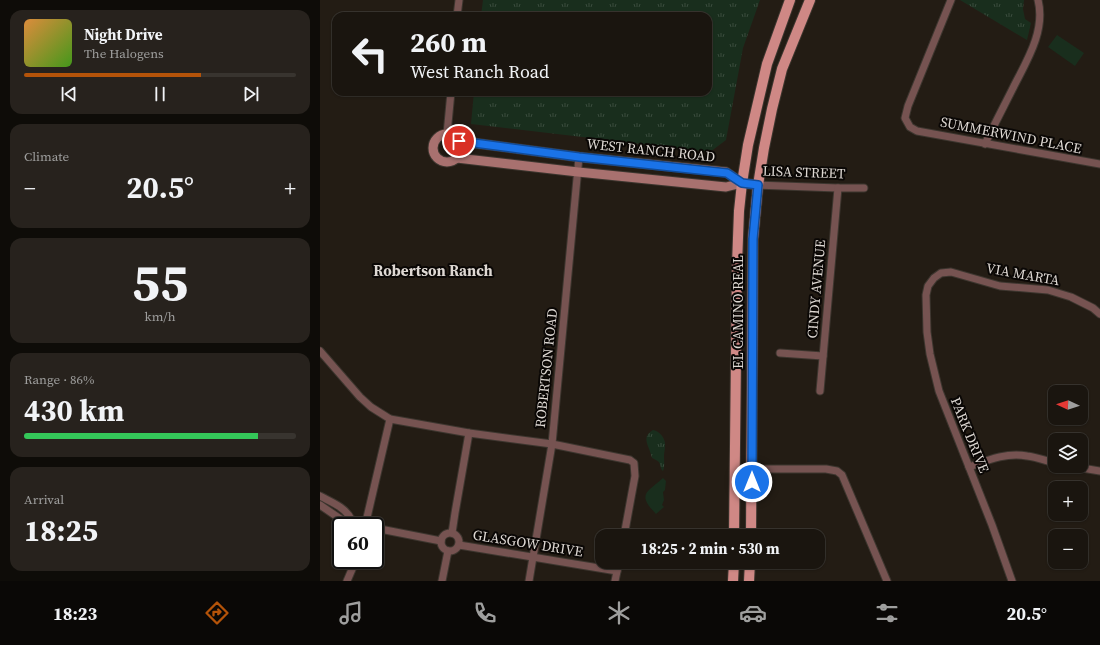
<!DOCTYPE html>
<meta charset="utf-8">
<style>
body{margin:0;font-family:"Source Serif 4",serif;background:#27221d;color:#f1f3f6;height:100vh;display:flex;flex-direction:column;font-size:15px;white-space:nowrap}
*{box-sizing:border-box;margin:0}
p{font-size:13px;color:#9f9f9e}
.icon{flex:none;width:22px;height:22px;fill:none;stroke:currentColor;stroke-width:2;stroke-linecap:round;stroke-linejoin:round}
.map{position:relative;flex:1;overflow:hidden}
.side{display:flex;flex-direction:column;gap:10px;padding:10px;background:#0e0c08;width:320px}
.side>*{flex:none}
.banner{position:absolute;left:12px;top:12px;width:380px;height:84px;border-radius:12px;box-shadow:0 1px 3px #0004,0 0 0 1px #38342f;background:#1a150f;color:#f1f3f6;overflow:hidden}
.needle{width:26px;rotate:273deg}
.controls{position:absolute;left:728px;top:385px;display:grid;gap:8px}
.controls a{display:grid;place-items:center;width:40px;height:40px;border-radius:8px;background:#1a150f;box-shadow:0 1px 3px #0004,0 0 0 1px #38342f;font-size:20px}
.speed{position:absolute;left:12px;top:517px;display:flex;gap:8px;font-size:20px;font-weight:700;text-align:center}
.speed>*{display:grid;place-content:center;width:52px;height:52px;border-radius:50%;background:#1a150f;box-shadow:0 1px 3px #0004,0 0 0 1px #38342f;line-height:1}
.speed .limit{border:2px solid #111;border-radius:6px;background:#fff;color:#111}
.pin{position:absolute;display:grid;place-items:center;width:34px;height:34px;color:#fff;margin:-17px;border:2px solid #fff;border-radius:50%;box-shadow:0 1px 4px #0007}
.me{position:absolute;width:44px;margin:-22px;rotate:0deg;stroke-linejoin:round;filter:drop-shadow(0 0 3px #0008)}
.turn{display:flex;align-items:center;gap:14px;height:84px;padding:0 12px;font-size:18px}
.turn .icon{width:52px;height:52px;stroke-width:2.5}
.turn b{display:block;font-size:28px;line-height:34px}
.big{font-size:30px;font-weight:700;line-height:1.1}
.side .tile{flex:1;display:flex;flex-direction:column;justify-content:center;gap:6px;min-width:0;padding:0 14px;border-radius:12px;background:#27221d}
.side .dial{align-items:center;gap:0}
.dial b{font-size:52px;line-height:1}
.song{display:flex;align-items:center;gap:12px}
.cover{width:48px;height:48px;border-radius:6px;background:linear-gradient(135deg,hsl(30 70% 55%),hsl(100 70% 35%))}
.played{height:4px;border-radius:2px;background:linear-gradient(90deg,#b45309 65%,#38342f 65%)}
.keys{display:flex;justify-content:space-around;direction:ltr}
.heat{display:flex;justify-content:space-between;align-items:center;font-size:22px;direction:ltr}
.charge{height:6px;border-radius:3px;background:linear-gradient(90deg,#34c759 86%,#38342f 0)}
.trip{position:absolute;left:275px;top:529px;width:230px;height:40px;border-radius:12px;background:#1a150f;box-shadow:0 1px 3px #0004,0 0 0 1px #38342f;font-weight:700;line-height:40px;text-align:center}
.tab-bar{display:flex;height:64px;justify-content:space-around;align-items:center;background:#0a0806;color:#9f9f9e}
.tab-bar .icon{width:28px;height:28px}
.tab-bar .current{color:#b45309}
.tab-bar b{font-size:18px;color:#f1f3f6}
main{display:flex;flex:1;min-height:0}
.map>svg:first-child{display:block}
</style>
<main>
<section class="side">
<div class="tile">
<div class="song"><i class="cover"></i><div><b>Night Drive</b><p>The Halogens</p></div></div>
<div class="played"></div>
<div class="keys"><svg class="icon" aria-label="previous" viewBox="0 0 24 24"><path d="M18 5L8 12l10 7zM5 5v14"/></svg><svg class="icon" aria-label="pause" viewBox="0 0 24 24"><path d="M8 5v14M16 5v14"/></svg><svg class="icon" aria-label="next" viewBox="0 0 24 24"><path d="M6 5l10 7-10 7zM19 5v14"/></svg></div>
</div>
<div class="tile"><p>Climate</p>
<div class="heat"><a>−</a><b class="big">20.5°</b><a>+</a></div>
</div>
<div class="tile dial"><b>55</b><p>km/h</p></div>
<div class="tile"><p>Range · 86%</p><b class="big">430 km</b><div class="charge"></div></div>
<div class="tile"><p>Arrival</p><b class="big">18:25</b></div>
</section>
<div class="map">
<svg width="780" height="581" viewBox="0 0 780 581">
<defs>
<pattern id="grass-tufts" width="24" height="20" patternUnits="userSpaceOnUse"><rect width="24" height="20" fill="#192e1d"/><path d="M3 7l-1-3M5 7V3M7 7l1-3M15 17l-1-3M17 17v-4M19 17l1-3" fill="none" stroke="#3a4c3d"/></pattern>
</defs>
<rect width="100%" height="100%" fill="#231c14"/>
<g fill="url(#grass-tufts)">
<path d="M163,0H440L423,48L406,140L390,152L151,124L154,92H388V16H161Z"/>
<path d="M640,0H704L703,9L705,19L711,23L707,40Z"/>
<path d="M333,430C340,431 346,439 345,446C345,450 344,452 344,456C344,462 345,466 343,471C340,468 341,465 339,462C337,460 334,459 332,458C330,446 320,438 333,430Z"/>
</g>
<g fill="#192e1d">
<path d="M737,35L764,53L755,66L728,47Z"/>
<path d="M343,478L346,481L345,490L343,492L344,500L342,505L344,507L336,514C317,494 326,493 343,478Z"/>
</g>
<g fill="none" stroke-linecap="round" stroke-linejoin="round">
<defs>
<g id="street">
<path d="M631,0L588,106L585,118L590,127L597,131L780,164"/>
<path d="M137,16L139,0"/>
<path d="M127,134L131,92"/>
<path d="M665,144C674,125 684,106 693,88C706,62 726,31 718,0"/>
<path d="M438,185L518,188H544"/>
<path d="M0,351L40,397L51,407L70,419L149,433L232,444L310,460L314,463L315,476L304,536"/>
<path d="M460,353L503,356"/>
<path d="M500,391L518,188"/>
<path d="M750,466L780,471"/>
<path d="M649,467C668,460 687,452 707,456C717,457 726,461 735,463"/>
<path d="M432,469H506L517,471L522,475L567,581"/>
<path d="M0,496C11,502 25,507 31,519"/>
<path d="M0,505L22,520L31,519L45,526"/>
<path d="M45,526L70,419"/>
<path d="M55,528L121,541"/>
<circle cx="130" cy="542" r="9"/>
<path d="M132,533L135,513L149,433"/>
<path d="M139,545L297,571"/>
<path d="M27,581L36,560"/>
<path d="M122,581L128,551"/>
<path d="M209,581L232,444L259,157"/>
<path d="M295,581L299,562"/>
<path d="M692,581L672,525L619,391L610,354L607,332L606,295L608,286L614,278L621,273L631,272L680,286L728,290L751,297L773,308L780,314"/>
</g>
<g id="secondary">
<circle cx="127" cy="148" r="14"/>
<path d="M139,141L259,157L406,172L422,183"/>
<path d="M137,158L258,172L406,187L422,183L438,185"/>
</g>
<g id="primary">
<path d="M414,536L417,265L419,211L422,183L428,145L447,64L470,0"/>
<path d="M431,536L433,239L438,185L444,148L452,109L462,69L490,0"/>
<path d="M413,581L414,562"/>
<path d="M429,581L430,562"/>
</g>
</defs>
<use href="#street" stroke="#3d362f" stroke-width="9"/>
<use href="#secondary" stroke="#3d362f" stroke-width="11"/>
<use href="#primary" stroke="#3d362f" stroke-width="12"/>
<use href="#street" stroke="#765351" stroke-width="7"/>
<use href="#secondary" stroke="#a8716f" stroke-width="9"/>
<use href="#primary" stroke="#cf8885" stroke-width="10"/>
</g>
<g fill="none" stroke-linecap="round" stroke-linejoin="round">
<defs>
<path id="route" d="M139,141L259,157L407,173L422,183L438,185L433,239L432,482"/>
</defs>
<use href="#route" stroke="#114b97" stroke-width="10"/>
<use href="#route" stroke="#1a73e8" stroke-width="7"/>
</g>
<g text-anchor="middle" stroke-width="4" stroke-linejoin="round" paint-order="stroke">
<g font-size="14" fill="#ded8d3" stroke="#0a0705">
<text transform="translate(691 135) rotate(11)" y="5">SUMMERWIND PLACE</text>
<text transform="translate(331 150) rotate(6)" y="5">WEST RANCH ROAD</text>
<text transform="translate(484 172) rotate(2)" y="5">LISA STREET</text>
<text transform="translate(703 274) rotate(10)" y="5">VIA MARTA</text>
<text transform="translate(496 289) rotate(-85)" y="5">CINDY AVENUE</text>
<text transform="translate(418 312) rotate(-90)" y="5">EL CAMINO REAL</text>
<text transform="translate(226 368) rotate(-84)" y="5">ROBERTSON ROAD</text>
<text transform="translate(650 435) rotate(68)" y="5">PARK DRIVE</text>
<text transform="translate(208 543) rotate(9)" y="5">GLASGOW DRIVE</text>
</g>
<g font-size="15" font-weight="bold" fill="#ded8d3" stroke="#0a0705">
<text x="113" y="276">Robertson Ranch</text>
</g>
</g>
</svg>
<div class="controls">
<a><svg class="needle" viewBox="-14 -14 28 28"><path d="M0-13l5 13h-10z" fill="#e53935"/><path d="M0 13l5-13h-10z" fill="#9f9f9e"/></svg></a>
<a><svg class="icon" aria-label="layers" viewBox="0 0 24 24"><path d="M12 4l9 5-9 5-9-5zM3 14l9 5 9-5"/></svg></a>
<a>+</a>
<a>−</a>
</div>
<div class="speed"><div class="limit">60</div></div>
<div class="pin" style="left:139px;top:141px;background:#d93025"><svg class="icon" aria-label="arrive" viewBox="0 0 24 24"><path d="M6 21V4h12l-3 4 3 4H6"/></svg></div>
<svg class="me" style="left:432px;top:482px" viewBox="-20 -20 40 40"><circle r="17" fill="#1a73e8" stroke="#fff" stroke-width="3"/><path d="M0-11L8 9 0 5-8 9z" fill="#fff"/></svg>
<div class="trip">18:25 · 2 min · 530 m</div>
<div class="banner">
<div class="turn"><svg class="icon" aria-label="left" viewBox="0 0 24 24"><path d="M17 20v-9H6M10 6l-5 5 5 5"/></svg><div><b>260 m</b>West Ranch Road</div></div>
</div>
</div>
</main>
<nav class="tab-bar">
<b>18:23</b>
<svg class="icon current" aria-label="directions" viewBox="0 0 24 24"><path d="M12 3l9 9-9 9-9-9zM9 14v-3h6M13 9l2 2-2 2"/></svg>
<svg class="icon" aria-label="music" viewBox="0 0 24 24"><path d="M9 18V5l10-2v13"/><circle cx="6" cy="18" r="3"/><circle cx="16" cy="16" r="3"/></svg>
<svg class="icon" aria-label="phone" viewBox="0 0 24 24"><path d="M5 4h4l2 5-3 2q2 4 5 5l2-3 5 2v4C11 20 4 13 5 4z"/></svg>
<svg class="icon" aria-label="climate" viewBox="0 0 24 24"><path d="M12 3v18M4 7l16 10M4 17L20 7"/></svg>
<svg class="icon" aria-label="car" viewBox="0 0 24 24"><path d="M5 17H2v-5l4-1 3-4h7l3 4 3 1v5h-3M9 17h6M6 11h13"/><circle cx="7" cy="17" r="2"/><circle cx="17" cy="17" r="2"/></svg>
<svg class="icon" aria-label="filters" viewBox="0 0 24 24"><path d="M4 7h16M4 17h16"/><circle cx="9" cy="7" r="2"/><circle cx="15" cy="17" r="2"/></svg>
<b>20.5°</b>
</nav>
